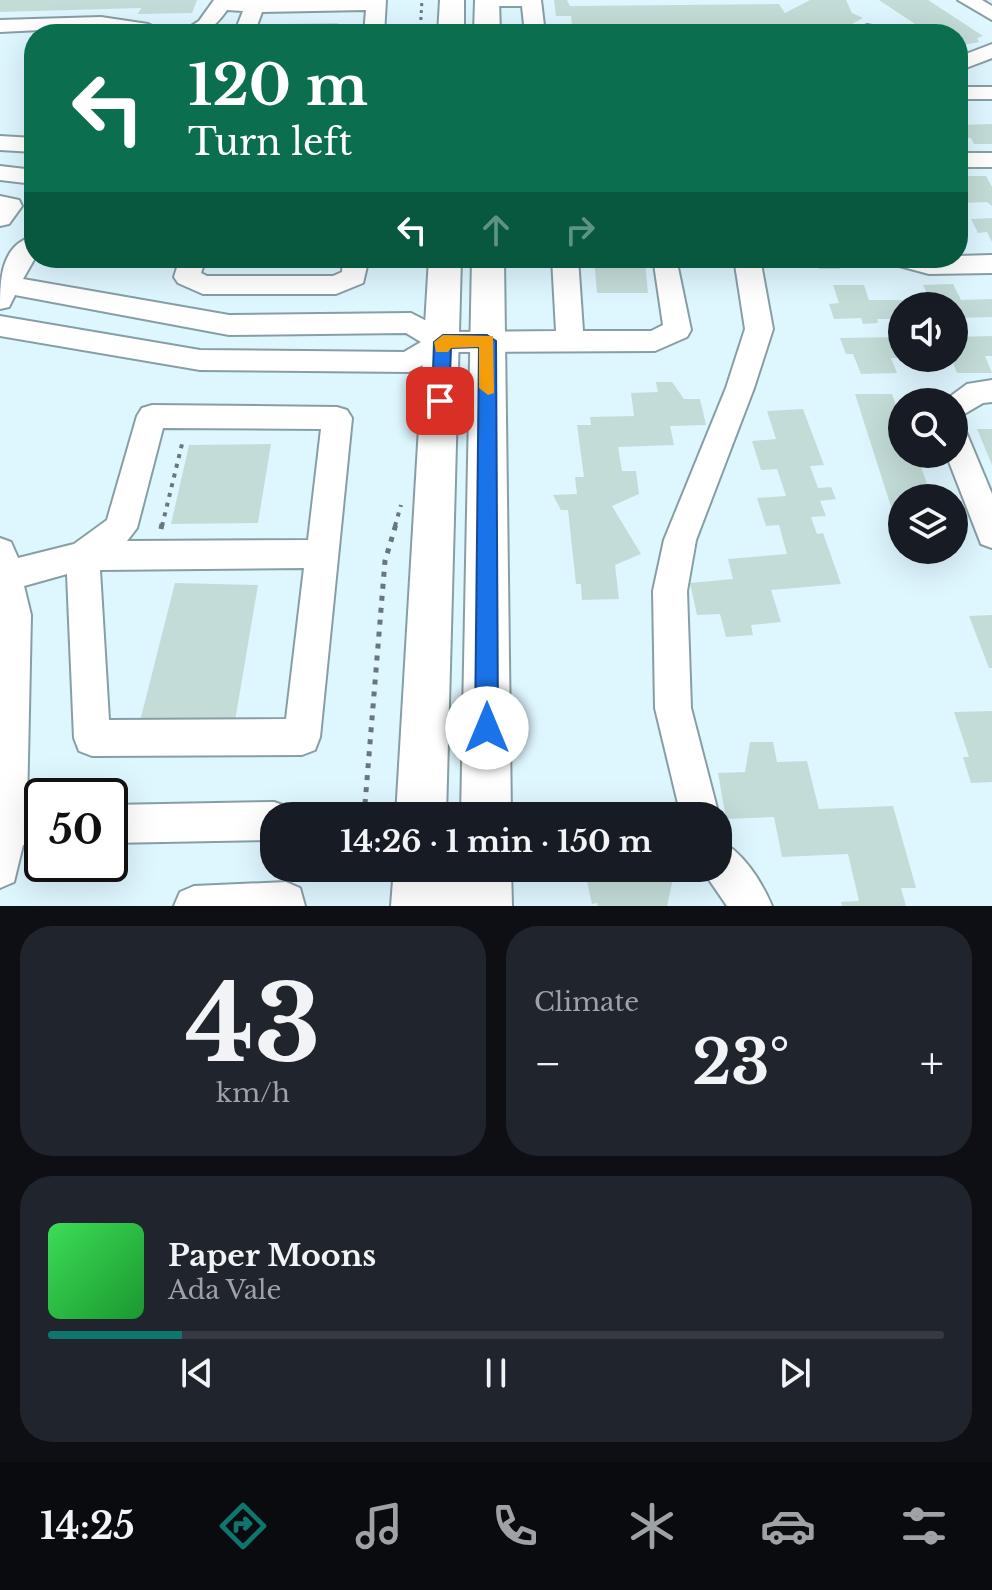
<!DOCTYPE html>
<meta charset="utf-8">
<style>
body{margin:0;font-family:"Libre Baskerville",serif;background:#20242c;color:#f1f3f6;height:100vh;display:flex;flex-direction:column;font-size:30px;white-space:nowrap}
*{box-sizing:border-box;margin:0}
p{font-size:26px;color:#9ea1a6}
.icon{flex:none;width:44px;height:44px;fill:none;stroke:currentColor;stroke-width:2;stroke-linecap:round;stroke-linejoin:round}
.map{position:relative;height:906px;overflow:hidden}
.sheet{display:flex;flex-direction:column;gap:20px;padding:20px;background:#0d0f14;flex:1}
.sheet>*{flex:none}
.top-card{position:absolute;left:24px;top:24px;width:944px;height:244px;border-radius:32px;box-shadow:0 8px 32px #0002;background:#0b6e4f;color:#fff;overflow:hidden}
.tools{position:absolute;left:888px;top:292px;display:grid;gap:16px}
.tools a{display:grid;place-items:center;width:80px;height:80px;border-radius:50%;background:#171b24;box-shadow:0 8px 32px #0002;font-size:40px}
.speed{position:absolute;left:24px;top:778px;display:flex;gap:16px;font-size:40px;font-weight:700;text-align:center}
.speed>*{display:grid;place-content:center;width:104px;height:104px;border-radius:50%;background:#171b24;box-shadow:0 8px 32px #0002;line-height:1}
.speed .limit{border:4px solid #111;border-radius:12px;background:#fff;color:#111}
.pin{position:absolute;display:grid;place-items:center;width:68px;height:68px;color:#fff;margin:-34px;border-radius:16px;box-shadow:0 4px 12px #0006}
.me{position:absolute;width:88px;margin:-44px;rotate:0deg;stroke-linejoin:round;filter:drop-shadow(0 0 6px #0008)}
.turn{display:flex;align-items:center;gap:28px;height:168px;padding:0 32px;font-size:36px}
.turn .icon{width:104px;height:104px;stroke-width:2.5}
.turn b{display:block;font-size:56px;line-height:68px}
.lanes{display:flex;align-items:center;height:76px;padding:0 32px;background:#0003;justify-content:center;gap:40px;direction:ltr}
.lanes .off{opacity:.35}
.big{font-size:60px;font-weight:800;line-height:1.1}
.sheet .tile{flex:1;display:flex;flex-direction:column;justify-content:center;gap:12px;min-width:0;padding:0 28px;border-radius:32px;background:#20242c}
.sheet .dial{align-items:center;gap:0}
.dial b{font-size:104px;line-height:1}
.song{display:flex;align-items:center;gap:24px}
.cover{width:96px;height:96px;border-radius:12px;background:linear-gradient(135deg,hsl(130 70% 55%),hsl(130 70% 35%))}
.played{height:8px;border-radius:4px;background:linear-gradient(90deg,#0f766e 15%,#363941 15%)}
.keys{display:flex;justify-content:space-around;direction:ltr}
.heat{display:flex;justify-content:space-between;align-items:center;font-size:44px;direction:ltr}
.sheet .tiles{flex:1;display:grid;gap:20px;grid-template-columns:1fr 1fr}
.tile:last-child{grid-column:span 2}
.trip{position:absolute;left:260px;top:802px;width:472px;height:80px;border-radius:32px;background:#171b24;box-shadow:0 8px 32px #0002;font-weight:800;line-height:80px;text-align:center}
.tabs{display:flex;height:128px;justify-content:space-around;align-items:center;background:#090b0e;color:#9ea1a6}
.tabs .icon{width:56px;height:56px}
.tabs .active{color:#0f766e}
.tabs b{font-size:36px;color:#f1f3f6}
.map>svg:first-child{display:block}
</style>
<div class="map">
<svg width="992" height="906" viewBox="0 0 992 906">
<rect width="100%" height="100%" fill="#def6fe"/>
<g fill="#c3dcd8">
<path d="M0,0H197L192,13L138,14L141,8L0,12Z"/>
<path d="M554,0H567L570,6L779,4L785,13L810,0H846L852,13L863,18L834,34H573L571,16H556Z"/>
<path d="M879,0H928L983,36L977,38L979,42L958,46V34H930Z"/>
<path d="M338,23L336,34H284L286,24Z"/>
<path d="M992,124V144H974L971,138H958V125Z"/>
<path d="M959,176H986L992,187V206L987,202L963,203L958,191L966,190Z"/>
<path d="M992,218V242L987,232L978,233L971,219Z"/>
<path d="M594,258H676L677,264L645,263L648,293H597Z"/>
<path d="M816,258H854L855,262H838L840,269H819Z"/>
<path d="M953,284L961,300L992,299V317L954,318V306H921L920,303L931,302L923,285Z"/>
<path d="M833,285H864L869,300H903L902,319H877L878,323L863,324L861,318L834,319L829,304L839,303Z"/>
<path d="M992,336V356H985L992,373H957L951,358H954V337Z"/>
<path d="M902,337V358H891L897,373L861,374L853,354H846L840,338Z"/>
<path d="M656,382H672L684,399H700L706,425L670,426L674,445L618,447L622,471H636L639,494L612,506L641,554L615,565L619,599L582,600L581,584H576L568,510H561L553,495L577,494L575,477H584L577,425H591L590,417L634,416L631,393L658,392Z"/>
<path d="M855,394H892L902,423V454H913L916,464H920L932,498H902V541Z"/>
<path d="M803,409L824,465L810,466L818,488L831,487L836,499L820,501L826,516L811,517L817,534L823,533L841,584L771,590L781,622L751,625L753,635L726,637L720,614L697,615L690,583L733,579L728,559L787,554L779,525L766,526L757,498L786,496L777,469L761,470L752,441L776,439L767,411Z"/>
<path d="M977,429H992V465Z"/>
<path d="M271,444L258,523L171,524L189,445Z"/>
<path d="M175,583L258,585L235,721H140Z"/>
<path d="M992,615V668H989L969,616Z"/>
<path d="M992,711V782L971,783L963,757H969L954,712Z"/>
<path d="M750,742H773L777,762L807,761L819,809L893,806L916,888H901L906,906H842L841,902L859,901L848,854L782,857L774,817L726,819L718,773L745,772Z"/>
<path d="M631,805L634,816H593L592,812Z"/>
<path d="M584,868H669L675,870L667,906H598L597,903L592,904Z"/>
</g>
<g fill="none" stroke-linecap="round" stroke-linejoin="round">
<defs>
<g id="minor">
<path d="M214,0H386L384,34H364L366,10L262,12L254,34H234L243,11L227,10C212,31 205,34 179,34L199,21Z"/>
<path d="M480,0H541L545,34H525L522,6H481Z"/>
<path d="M958,0H982L992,6V20Z"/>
<path d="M101,17L148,24L169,34L81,28L0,32V20Z"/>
<path d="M867,25L891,30L894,34H853Z"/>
<path d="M992,44V58L958,71V57Z"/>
<rect x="958" y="87" width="34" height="12"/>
<path d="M0,136L34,138V152L0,150Z"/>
<rect x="958" y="153" width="34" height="14"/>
<path d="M0,166L34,170V184L0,180Z"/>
<path d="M0,196L19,200L22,206L9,224L0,226Z"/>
<path d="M34,236L35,258L23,279L229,315L411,313L448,332L556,331L552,258H578L583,331H651L663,325L654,264L658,258H676L691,330L687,337L655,351L448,352L409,372L200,370L0,336V316L200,350L404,352L421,342L406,333L229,335L15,295L9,307L0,309C0,281 0,245 34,236Z"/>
<path d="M992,255V273L929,274L892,264L888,258Z"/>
<path d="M180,258H206L201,273L207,276H333L342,272L343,258H369L363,283L336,294H203L178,283L174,277Z"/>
<path d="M734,258H760L773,329L754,388L696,540L687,591L691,708L719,816L718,819V816H681L655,708L653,591L664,540L726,388L745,329Z"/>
<path d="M992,380V402L983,403L954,420V402L944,401L967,384Z"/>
<path d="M152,405L337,407L347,410L352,418L320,737L315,750L302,755L92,756L79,751L74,738L67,574L24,586L31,615L27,807H42V845H23L14,882L0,888V538L11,542L18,558L74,544L107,520L137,416L142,408ZM163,428L321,429L308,540L127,541L137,528ZM304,568L286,719L109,720L100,570Z"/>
<path d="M954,423L964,427L992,494V548L981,544L946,454H954Z"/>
<path d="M274,802L288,807L291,816H274V840L110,843V805Z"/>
<path d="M718,840C742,850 762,882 772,906H727L701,868H718Z"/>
<path d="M286,882L300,888L305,906H174L180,892L194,886Z"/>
</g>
<g id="major">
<path d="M440,0H464V34H438Z"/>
<path d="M475,0H499L500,34H474Z"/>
<path d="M429,258H461L446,816H396Z"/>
<path d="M472,258H504L511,816H461Z"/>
<path d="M394,868H511L512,906H391Z"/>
</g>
</defs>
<use href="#minor" stroke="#889ea5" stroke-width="4"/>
<use href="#major" stroke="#889ea5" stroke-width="4"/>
<path stroke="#68777c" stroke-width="3" stroke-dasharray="3 4" stroke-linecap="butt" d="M420,34L422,0"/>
<g stroke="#68777c" stroke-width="4" stroke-dasharray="4 6" stroke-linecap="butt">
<path d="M162,526L183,440"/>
<path d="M395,526L401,505"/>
</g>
<g stroke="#68777c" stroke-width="5" stroke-dasharray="5 7" stroke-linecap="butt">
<path d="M161,529L162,524"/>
<path d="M364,816L385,561L396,524"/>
</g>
<use href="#minor" fill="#fff" fill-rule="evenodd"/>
<use href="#major" fill="#fff" fill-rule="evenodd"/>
</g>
<path fill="#1a73e8" stroke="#114b97" stroke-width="2" d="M443,335H487L496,341L498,728L494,736L487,739L479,736L475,728L479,347L451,348L449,401L440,408L432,401L434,342Z"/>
<path fill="#f59e0b" d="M443,335L493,336L494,393L488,395L479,388V347L451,348L448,352H436L434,342Z"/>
</svg>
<div class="tools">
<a><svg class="icon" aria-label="sound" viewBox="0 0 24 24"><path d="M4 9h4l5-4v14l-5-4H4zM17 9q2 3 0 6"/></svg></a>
<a><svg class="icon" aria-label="search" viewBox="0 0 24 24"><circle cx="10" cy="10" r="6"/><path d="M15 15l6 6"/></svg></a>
<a><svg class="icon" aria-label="layers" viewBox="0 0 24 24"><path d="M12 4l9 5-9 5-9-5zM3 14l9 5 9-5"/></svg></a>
</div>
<div class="speed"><div class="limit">50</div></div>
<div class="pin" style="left:440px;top:401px;background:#d93025"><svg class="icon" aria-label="arrive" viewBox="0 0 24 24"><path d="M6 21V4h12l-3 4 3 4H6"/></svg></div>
<svg class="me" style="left:487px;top:728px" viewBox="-20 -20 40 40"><circle r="19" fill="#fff"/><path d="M0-13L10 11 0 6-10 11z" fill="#1a73e8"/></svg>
<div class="trip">14:26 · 1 min · 150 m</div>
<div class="top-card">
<div class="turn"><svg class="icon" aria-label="left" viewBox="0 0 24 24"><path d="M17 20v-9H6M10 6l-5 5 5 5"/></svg><div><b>120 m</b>Turn left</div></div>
<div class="lanes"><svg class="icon" aria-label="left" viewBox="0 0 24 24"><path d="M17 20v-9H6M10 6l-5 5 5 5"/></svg><svg class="icon off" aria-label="ahead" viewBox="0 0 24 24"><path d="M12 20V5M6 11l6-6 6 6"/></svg><svg class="icon off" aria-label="right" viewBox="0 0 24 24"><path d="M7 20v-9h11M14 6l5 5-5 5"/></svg></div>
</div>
</div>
<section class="sheet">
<div class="tiles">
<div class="tile dial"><b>43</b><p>km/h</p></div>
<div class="tile"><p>Climate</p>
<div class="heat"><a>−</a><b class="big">23°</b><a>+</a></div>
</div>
<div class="tile">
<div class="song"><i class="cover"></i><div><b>Paper Moons</b><p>Ada Vale</p></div></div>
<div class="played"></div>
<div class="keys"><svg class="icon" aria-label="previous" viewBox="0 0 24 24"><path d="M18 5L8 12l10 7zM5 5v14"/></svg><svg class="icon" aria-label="pause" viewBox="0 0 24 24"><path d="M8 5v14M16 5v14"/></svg><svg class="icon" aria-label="next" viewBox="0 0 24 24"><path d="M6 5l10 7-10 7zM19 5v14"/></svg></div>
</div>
</div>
</section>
<nav class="tabs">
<b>14:25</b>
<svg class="icon active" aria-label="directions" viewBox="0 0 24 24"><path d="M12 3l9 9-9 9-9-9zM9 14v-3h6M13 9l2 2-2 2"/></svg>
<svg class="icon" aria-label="music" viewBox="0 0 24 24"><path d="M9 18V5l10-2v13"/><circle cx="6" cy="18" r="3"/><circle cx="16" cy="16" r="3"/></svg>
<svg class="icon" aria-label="phone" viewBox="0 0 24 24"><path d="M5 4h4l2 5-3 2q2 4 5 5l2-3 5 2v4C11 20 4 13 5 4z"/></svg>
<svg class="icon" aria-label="climate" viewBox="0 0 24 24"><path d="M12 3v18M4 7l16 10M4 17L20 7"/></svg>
<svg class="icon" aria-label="car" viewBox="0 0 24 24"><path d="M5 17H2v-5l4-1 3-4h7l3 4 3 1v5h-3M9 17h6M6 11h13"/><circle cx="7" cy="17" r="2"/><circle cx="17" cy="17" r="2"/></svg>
<svg class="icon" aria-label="filters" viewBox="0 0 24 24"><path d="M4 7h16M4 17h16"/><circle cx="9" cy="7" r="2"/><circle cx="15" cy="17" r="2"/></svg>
</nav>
